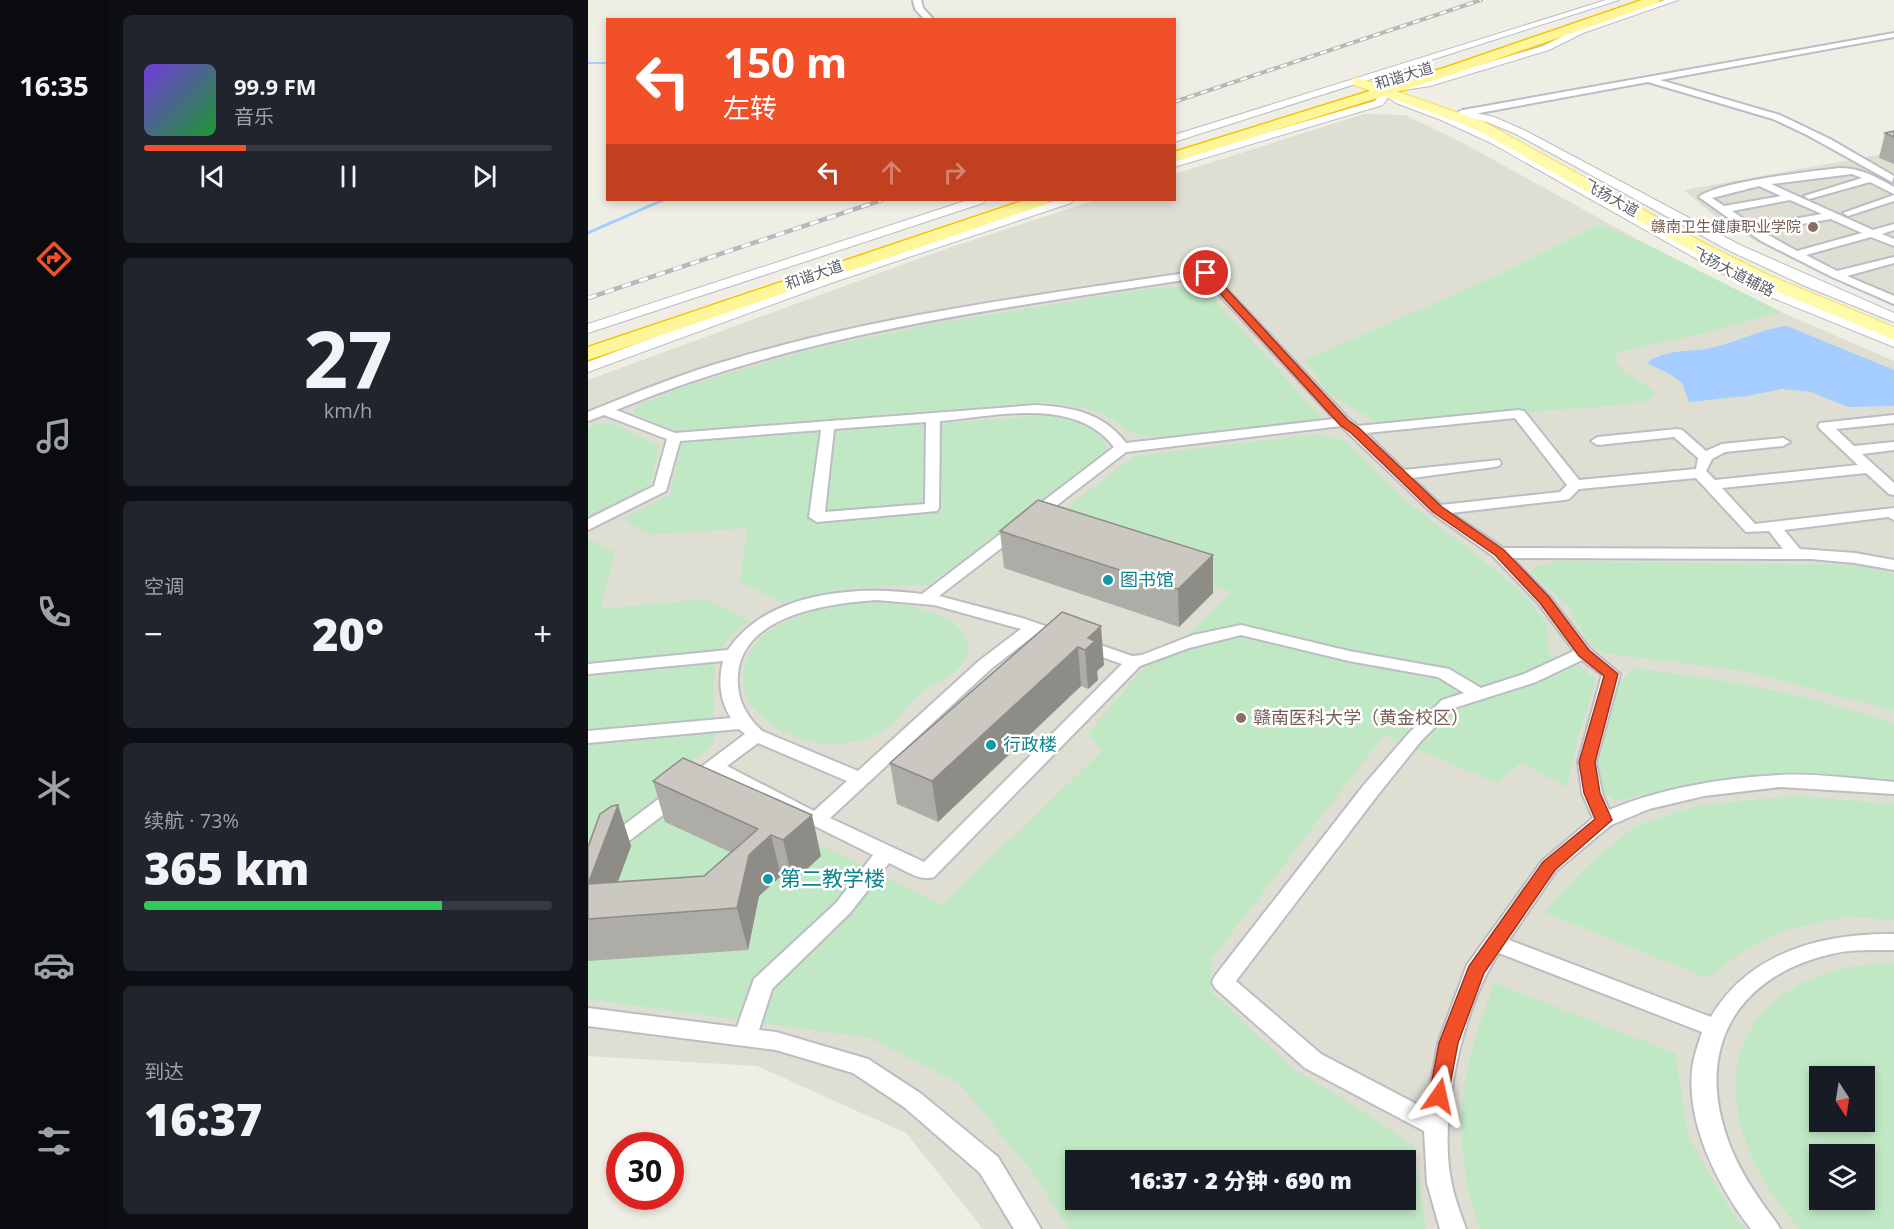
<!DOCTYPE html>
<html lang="zh">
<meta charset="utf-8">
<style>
body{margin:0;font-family:"Open Sans","Noto Sans SC",sans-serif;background:#20242c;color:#f1f3f6;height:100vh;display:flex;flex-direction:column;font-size:22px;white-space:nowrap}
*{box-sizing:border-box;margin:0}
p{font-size:20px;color:#9ea1a6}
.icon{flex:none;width:33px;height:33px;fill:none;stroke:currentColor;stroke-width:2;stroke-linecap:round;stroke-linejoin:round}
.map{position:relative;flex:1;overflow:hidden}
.side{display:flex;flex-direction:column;gap:15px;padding:15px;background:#0d0f14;width:480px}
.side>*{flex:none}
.guide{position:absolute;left:18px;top:18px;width:570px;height:183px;border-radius:0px;box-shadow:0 3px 9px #0003;background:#f15029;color:#fff;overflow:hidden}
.needle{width:39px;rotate:168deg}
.controls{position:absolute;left:1221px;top:1066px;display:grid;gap:12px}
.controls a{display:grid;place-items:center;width:66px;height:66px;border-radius:0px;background:#171b24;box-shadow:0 3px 9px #0003;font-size:30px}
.speed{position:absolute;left:18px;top:1132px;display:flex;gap:12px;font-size:30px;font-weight:700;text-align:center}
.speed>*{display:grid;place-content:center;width:78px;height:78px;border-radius:50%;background:#171b24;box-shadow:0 3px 9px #0003;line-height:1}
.speed .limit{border:9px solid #d22;background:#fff;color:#111}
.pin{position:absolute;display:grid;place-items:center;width:51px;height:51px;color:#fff;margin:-26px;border:3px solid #fff;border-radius:50%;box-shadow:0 2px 6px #0007}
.me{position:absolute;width:66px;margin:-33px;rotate:11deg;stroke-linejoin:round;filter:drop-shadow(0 0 4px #0008)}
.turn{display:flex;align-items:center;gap:21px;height:126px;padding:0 18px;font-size:27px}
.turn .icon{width:78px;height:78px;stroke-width:2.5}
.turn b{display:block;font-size:42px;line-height:51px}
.lanes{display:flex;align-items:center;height:57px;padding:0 18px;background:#0003;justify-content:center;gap:30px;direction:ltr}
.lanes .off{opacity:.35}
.big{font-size:45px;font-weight:800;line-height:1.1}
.side .tile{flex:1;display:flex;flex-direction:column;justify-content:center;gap:9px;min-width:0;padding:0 21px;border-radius:9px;background:#20242c}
.side .dial{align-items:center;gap:0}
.dial b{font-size:78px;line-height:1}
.song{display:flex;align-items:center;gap:18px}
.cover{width:72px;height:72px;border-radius:9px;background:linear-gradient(135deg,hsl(260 70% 55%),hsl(130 70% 35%))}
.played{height:6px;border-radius:3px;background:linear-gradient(90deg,#f15029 25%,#363941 25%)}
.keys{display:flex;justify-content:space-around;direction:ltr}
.heat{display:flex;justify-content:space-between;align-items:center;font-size:33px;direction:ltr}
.charge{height:9px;border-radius:4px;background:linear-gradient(90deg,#34c759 73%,#363941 0)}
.trip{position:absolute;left:477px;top:1150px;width:351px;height:60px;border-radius:0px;background:#171b24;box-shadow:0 3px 9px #0003;font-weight:800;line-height:60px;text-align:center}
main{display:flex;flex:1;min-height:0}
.menu{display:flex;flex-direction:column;width:108px;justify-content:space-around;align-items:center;background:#090b0e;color:#9ea1a6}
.menu .icon{width:42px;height:42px}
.menu .active{color:#f15029}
.menu b{font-size:27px;color:#f1f3f6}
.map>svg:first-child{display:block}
</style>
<main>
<nav class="menu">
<b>16:35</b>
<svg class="icon active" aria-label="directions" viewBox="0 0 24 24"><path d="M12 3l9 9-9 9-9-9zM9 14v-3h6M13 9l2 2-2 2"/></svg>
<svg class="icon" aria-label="music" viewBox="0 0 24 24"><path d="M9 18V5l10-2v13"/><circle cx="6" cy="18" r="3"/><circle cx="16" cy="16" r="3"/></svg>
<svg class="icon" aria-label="phone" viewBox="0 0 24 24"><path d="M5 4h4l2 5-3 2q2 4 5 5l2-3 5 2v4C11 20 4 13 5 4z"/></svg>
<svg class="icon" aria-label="climate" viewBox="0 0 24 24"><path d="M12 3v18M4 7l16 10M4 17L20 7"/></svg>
<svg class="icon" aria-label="car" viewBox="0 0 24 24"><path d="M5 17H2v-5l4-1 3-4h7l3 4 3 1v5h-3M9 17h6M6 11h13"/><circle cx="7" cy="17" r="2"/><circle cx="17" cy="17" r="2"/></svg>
<svg class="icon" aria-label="filters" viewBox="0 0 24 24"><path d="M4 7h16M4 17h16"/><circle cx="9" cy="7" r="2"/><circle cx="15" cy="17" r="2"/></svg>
</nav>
<section class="side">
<div class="tile">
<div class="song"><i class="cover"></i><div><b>99.9 FM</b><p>音乐</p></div></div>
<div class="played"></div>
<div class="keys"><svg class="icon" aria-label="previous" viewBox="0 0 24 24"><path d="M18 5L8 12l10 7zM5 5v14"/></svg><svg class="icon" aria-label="pause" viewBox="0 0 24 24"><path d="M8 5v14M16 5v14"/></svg><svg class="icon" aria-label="next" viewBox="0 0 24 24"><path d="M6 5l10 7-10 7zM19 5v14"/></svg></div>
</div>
<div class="tile dial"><b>27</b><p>km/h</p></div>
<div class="tile"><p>空调</p>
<div class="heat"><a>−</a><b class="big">20°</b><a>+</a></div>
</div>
<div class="tile"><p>续航 · 73%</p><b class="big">365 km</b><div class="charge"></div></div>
<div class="tile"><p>到达</p><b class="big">16:37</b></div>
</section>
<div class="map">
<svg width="1306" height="1229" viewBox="0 0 1306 1229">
<rect width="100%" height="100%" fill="#efeee4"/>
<g fill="#dfded3" fill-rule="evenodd">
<path d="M776,114L817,115L873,142L1058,244L1137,285L1193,312L1306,361V1229H395L318,1133L169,1066L0,1056V380L360,248L508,200H586L587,174ZM1232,1077H1276V1122H1232ZM1232,1155H1276V1200H1232ZM488,1161H818V1200H488Z"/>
<path d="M1306,152V307L1164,239L1124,214L1096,190Z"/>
</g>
<g fill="#c0e8c5" fill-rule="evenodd">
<path d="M1011,224L1058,244L1193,312L1112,334L1030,352L1027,361L1036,372L1068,392L1059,401L1023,406L788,422L742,394L717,360L899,280Z"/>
<path d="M596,287L624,297L732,416L728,420L580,437L561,436L547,434L515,414L497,408L455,402L88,431L45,413L50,405L101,385L221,350L345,324L565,288Z"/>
<path d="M461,415C477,418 507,423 516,438C518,442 519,449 520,453L341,585L292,586L247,590L195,603L152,582L159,528L63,535L34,519L81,495L94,442Z"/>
<path d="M25,423L71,446L63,483L55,490L0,518V428L10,424Z"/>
<path d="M727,434L756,440L822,504L916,577L942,601L958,624L961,653L992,666L1008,680L986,752L979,787L933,763L908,783L796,735L624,958L622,991L704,1068L753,1097L825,1145L838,1229H481L445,1173L373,1085L282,1038L0,999V538L27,552L12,609L118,599L161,621C153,629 140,638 134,648C120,676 128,714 126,745L96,767L224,841L354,905L515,750L500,734L557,666L599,635L644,592L450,530L546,456ZM488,1161H818V1200H488Z"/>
<path d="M970,561L1271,565L1306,574V711L1161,672L1015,653L999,641L980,606L943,572L946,567Z"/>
<path d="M293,602C317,605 365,611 377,636C380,641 380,650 380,655C376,661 372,668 366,673C355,681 342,685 331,694C312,711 312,723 285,736C250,752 203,743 175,717C167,711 158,701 156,692C143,618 241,604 293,602Z"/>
<path d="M1044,668C1133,679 1221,693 1306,724V781L1192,775L1131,778L1027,801L1009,788L1007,770L1031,683Z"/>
<path d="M1207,796L1306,804V920L1257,917L1193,931L1151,954L1119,978L956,912L996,869L1047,826L1111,805Z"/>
<path d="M1306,964V1229H1212C1150,1163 1108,1046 1205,988C1234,970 1271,963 1306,964ZM1232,1077H1276V1122H1232ZM1232,1155H1276V1200H1232Z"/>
<path d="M906,983L1087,1053L1100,1136L1146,1216L1158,1229H892C871,1175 868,1109 883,1053C889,1029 898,1006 906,983Z"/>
</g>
<path fill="#a5cdff" d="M1199,326L1306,370V406L1260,407L1223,392L1194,389L1159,396L1101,402L1094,383L1085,376L1059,363C1075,350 1097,352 1117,349C1146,344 1172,329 1199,326Z"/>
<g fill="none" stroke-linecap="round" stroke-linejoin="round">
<path stroke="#a5cdff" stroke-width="2" d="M0,63H20"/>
<path stroke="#a5cdff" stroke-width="3" d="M0,233L75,200"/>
<defs>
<g id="minor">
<path d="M325,0H333L335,8L346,20H337L327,9Z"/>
<path d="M1306,33V37L1072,80L1192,115L1242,139L1306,176L1304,182L1219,135L1185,119L1060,82L875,116L870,113L875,110Z"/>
<path d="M1252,168C1273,168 1288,177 1306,187V194L1282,182L1221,199L1216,196L1274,178L1264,174L1183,184L1285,230L1306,224V230L1294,234L1306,239V246L1283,237L1218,255L1249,271L1306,257V263L1259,276L1306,296V304L1244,277L1173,241L1111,197C1128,182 1226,171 1252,168ZM1171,186L1193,196L1136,206L1124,198ZM1202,200L1234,214L1166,226L1144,211ZM1243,219L1274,233L1209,251L1173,231Z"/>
<path d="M1306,195V201L1260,216L1255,213Z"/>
<path d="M618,270L622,271L761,419L770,426L931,410L936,411L991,480L1108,469L1110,458L1086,437L1010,445L1003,441L1010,437L1089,429L1094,430L1118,451L1134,444L1195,438L1202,442L1195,446L1137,452L1124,459L1118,471L1127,480L1270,465L1232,429L1230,426L1232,423L1306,415V423L1248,429L1266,446L1306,442V450L1274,454L1306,483V495L1301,494L1278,473L1134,488L1167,524L1306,508V520L1300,517L1196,530L1212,549L1267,553L1306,560V570L1267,563L1223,559L924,558L962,597L1002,649L1032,674L1008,762L1014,793L1021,810C1074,788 1134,778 1191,775C1228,773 1269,779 1306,782V794L1193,787L1116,796L1061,809L1023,825L968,871L921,940L1123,1017C1161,952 1235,933 1306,934V950C1285,950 1263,949 1243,954C1146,977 1106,1051 1141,1143C1149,1165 1161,1184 1174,1203C1180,1212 1187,1219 1192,1229H1163C1129,1185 1096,1120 1105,1063C1107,1053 1111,1042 1114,1032L911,953C874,1007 849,1121 864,1185C867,1200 873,1214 878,1229H852L839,1183L836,1131L717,1068L627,988L624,982L627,976L775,786L821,733L854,700L876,693L850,677L761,661L653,635L601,648L552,666L346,877C332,882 315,869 301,863L262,913L184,989L171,1030L188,1032L280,1059L332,1093L410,1157L453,1229H426L392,1173L316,1107L265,1073L188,1050L0,1026V1008L149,1027L166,979L248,903L285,855L126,776L7,867L0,869V852L157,734L151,729L0,743V731L143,718C132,701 130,681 135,661L0,674V664L140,650C179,591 271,585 334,594L526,447C488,396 407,416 352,421L351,508L349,511L229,522L221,517L233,430L92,441L78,491L0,530V519L66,486L79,439L16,415L0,421V412C47,393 95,373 145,359C299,313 460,294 618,270ZM615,277L746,419L538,443C515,413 484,407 448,405L87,433L28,410C215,332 416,308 615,277ZM927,418L979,485L972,492L853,505L824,478L906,467L911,466L913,463L911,460L816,470L778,433ZM338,422L337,504L237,512L246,429ZM753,426L844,513L905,556L950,603L986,651L936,674L893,688L861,669L761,651L653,625L605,635L554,655L544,656L434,618L351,596L538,452ZM1108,478L1158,532L1181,531L1195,549L915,548L863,513L976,500L981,499L991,489ZM289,600L346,605L433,629L392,660L270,771L174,731C157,715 148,698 150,674C155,614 243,603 289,600ZM448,634L534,664L336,862L242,818L404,668ZM994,660L1014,675L990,762L994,793L1005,818L954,861L879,965L850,1043L838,1109L733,1054L648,981L789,796L833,741L866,708L948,682ZM170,743L259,781L226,811L139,766Z"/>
</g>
<g id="tertiary">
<path d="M1018,0H1031L586,142V135Z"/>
<path d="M1077,0H1090L995,33L961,50L842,86L810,91L805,88L810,85L841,80L955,46L989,29Z"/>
<path d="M799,88L816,99L911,139L1142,266L1195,292L1306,338V347L1185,298L1132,272L903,143L853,120L808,103L800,97L795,105L586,167V160L787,101L795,89Z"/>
<path d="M875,110L906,117L936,130L1152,245L1306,313V322L1217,286L1142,251L928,134L899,122L871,115V111Z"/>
<path d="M380,200H397L395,203L0,333V324Z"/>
<path d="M468,200H485L483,203L243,283L0,372V362C155,303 311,250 468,200Z"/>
</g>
<path id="primary" d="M771,78L896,122L1114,242L1178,274L1306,327V340L1166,282L1102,250L886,128L766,85L764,82L766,79Z"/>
<g id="trunk">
<path d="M1054,0H1072L1070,3L869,73L586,162V152L859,67Z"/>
<path d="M437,200H462L459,204L0,360V347Z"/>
</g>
</defs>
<use href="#minor" stroke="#bcbdc4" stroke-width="4"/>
<use href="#tertiary" stroke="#bcbdc4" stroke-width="2"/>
<use href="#primary" stroke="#f7dd55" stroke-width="2"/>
<use href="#trunk" stroke="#f4c500" stroke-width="3"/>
<use href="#minor" fill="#fff" fill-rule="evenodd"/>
<use href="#tertiary" fill="#fff" fill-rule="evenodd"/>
<use href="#primary" fill="#fffbaa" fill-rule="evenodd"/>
<use href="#trunk" fill="#fff69b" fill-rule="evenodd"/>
<defs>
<path id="rail-far1" d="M586,102L893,0"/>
<path id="rail" d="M0,298L294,200"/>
</defs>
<use href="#rail-far1" stroke="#b7b8b9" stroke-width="4"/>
<use href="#rail" stroke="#b7b8b9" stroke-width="4.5"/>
<use href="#rail-far1" stroke="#fff" stroke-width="2" stroke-dasharray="7" stroke-linecap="butt"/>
<use href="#rail" stroke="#fff" stroke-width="3" stroke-dasharray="9" stroke-linecap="butt"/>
</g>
<g fill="#aeaca6">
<path d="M1306,131V164L1291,158L1297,133Z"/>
<path d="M412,531L625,555V593L591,627L416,568Z"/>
<path d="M474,612L516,665L509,671L510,680L500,689L493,686L350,822L309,804L302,763Z"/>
<path d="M65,781L233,856L205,882L193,876L171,896L160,950L0,961V847L30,805L43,846L30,881L116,876L142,852L77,822Z"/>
</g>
<g fill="#8d8c87">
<path d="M625,555V593L591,627L590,589Z"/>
<path d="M513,626L516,665L509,671L510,680L500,689L497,650L500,638Z"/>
<path d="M490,647L493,686L350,822L344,781Z"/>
<path d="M30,805L43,846L17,917L0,884Z"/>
<path d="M224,815L233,856L205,882L195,840Z"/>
<path d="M183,835L193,876L171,896L160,950L149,908L161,855Z"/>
</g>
<g fill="#cac8c1" stroke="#8d8c87" stroke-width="1.5">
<path d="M1306,131V137L1297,133Z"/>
<path d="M450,500L625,555L590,589L412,531Z"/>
<path d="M474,612L513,626L500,638L507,641L497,650L490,647L344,781L302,763Z"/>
<path d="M95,758L224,815L195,840L183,835L161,855L149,908L0,919V847L12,814L24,806L30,805L0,884L116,876L170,829L65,781Z"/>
</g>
<path fill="#f15029" stroke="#9d341b" stroke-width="1.5" d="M615,271H622L760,420L771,428L854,507L916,550L961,597L1001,650L1030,674L1007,762L1012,793L1024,820L967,870L896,973L870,1043L860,1096L858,1102L851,1104L844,1102L841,1096L851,1043L881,966L955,862L1007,819L996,793L991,762L1016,676L991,656L952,603L907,555L845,512L763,433L752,425L615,275Z"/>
<g fill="#8d6e63" stroke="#fff" stroke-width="2">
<circle cx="1225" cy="227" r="6"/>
<circle cx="653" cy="718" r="6"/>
</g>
<g fill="#0f9aa8" stroke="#fff" stroke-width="2">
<circle cx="520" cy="580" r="6"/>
<circle cx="403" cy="745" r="6"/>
<circle cx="180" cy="879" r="6"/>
</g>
<g text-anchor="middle" stroke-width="5" stroke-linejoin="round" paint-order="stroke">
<g font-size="15" fill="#5c5f66" stroke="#fff">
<text transform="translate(816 76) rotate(-17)" y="5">和谐大道</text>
<text transform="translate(1023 198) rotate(29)" y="5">飞扬大道</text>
<text transform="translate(1145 272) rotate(27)" y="5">飞扬大道辅路</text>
<text transform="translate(226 275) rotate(-19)" y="5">和谐大道</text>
</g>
<g font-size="15" fill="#785e54" stroke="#fff" text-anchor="end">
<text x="1213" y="232">赣南卫生健康职业学院</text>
</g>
<g font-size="18" fill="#0d838f" stroke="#fff" text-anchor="start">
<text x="532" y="586">图书馆</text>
<text x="415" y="751">行政楼</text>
</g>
<g font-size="18" fill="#785e54" stroke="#fff" text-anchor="start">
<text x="665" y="724">赣南医科大学（黄金校区）</text>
</g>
<g font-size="21" fill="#0d838f" stroke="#fff" text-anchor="start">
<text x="192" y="886">第二教学楼</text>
</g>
</g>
</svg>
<div class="controls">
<a><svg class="needle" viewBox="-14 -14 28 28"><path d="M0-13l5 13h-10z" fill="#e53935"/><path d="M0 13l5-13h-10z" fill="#9ea1a6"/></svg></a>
<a><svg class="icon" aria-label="layers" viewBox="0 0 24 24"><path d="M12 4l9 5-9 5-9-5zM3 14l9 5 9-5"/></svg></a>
</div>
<div class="speed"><div class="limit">30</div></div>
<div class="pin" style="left:618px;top:273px;background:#d93025"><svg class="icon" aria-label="arrive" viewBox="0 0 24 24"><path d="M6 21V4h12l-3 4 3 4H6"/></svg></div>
<svg class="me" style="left:851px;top:1096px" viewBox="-20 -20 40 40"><path d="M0-17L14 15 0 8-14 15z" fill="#f15029" stroke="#fff" stroke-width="4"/></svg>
<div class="trip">16:37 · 2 分钟 · 690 m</div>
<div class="guide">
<div class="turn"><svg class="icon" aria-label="left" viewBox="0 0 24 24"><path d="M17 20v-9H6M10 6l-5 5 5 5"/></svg><div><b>150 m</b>左转</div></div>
<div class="lanes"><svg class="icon" aria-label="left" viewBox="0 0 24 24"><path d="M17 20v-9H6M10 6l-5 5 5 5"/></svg><svg class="icon off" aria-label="ahead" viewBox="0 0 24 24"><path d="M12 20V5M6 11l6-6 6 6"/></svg><svg class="icon off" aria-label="right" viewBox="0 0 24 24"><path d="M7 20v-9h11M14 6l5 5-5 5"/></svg></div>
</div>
</div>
</main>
